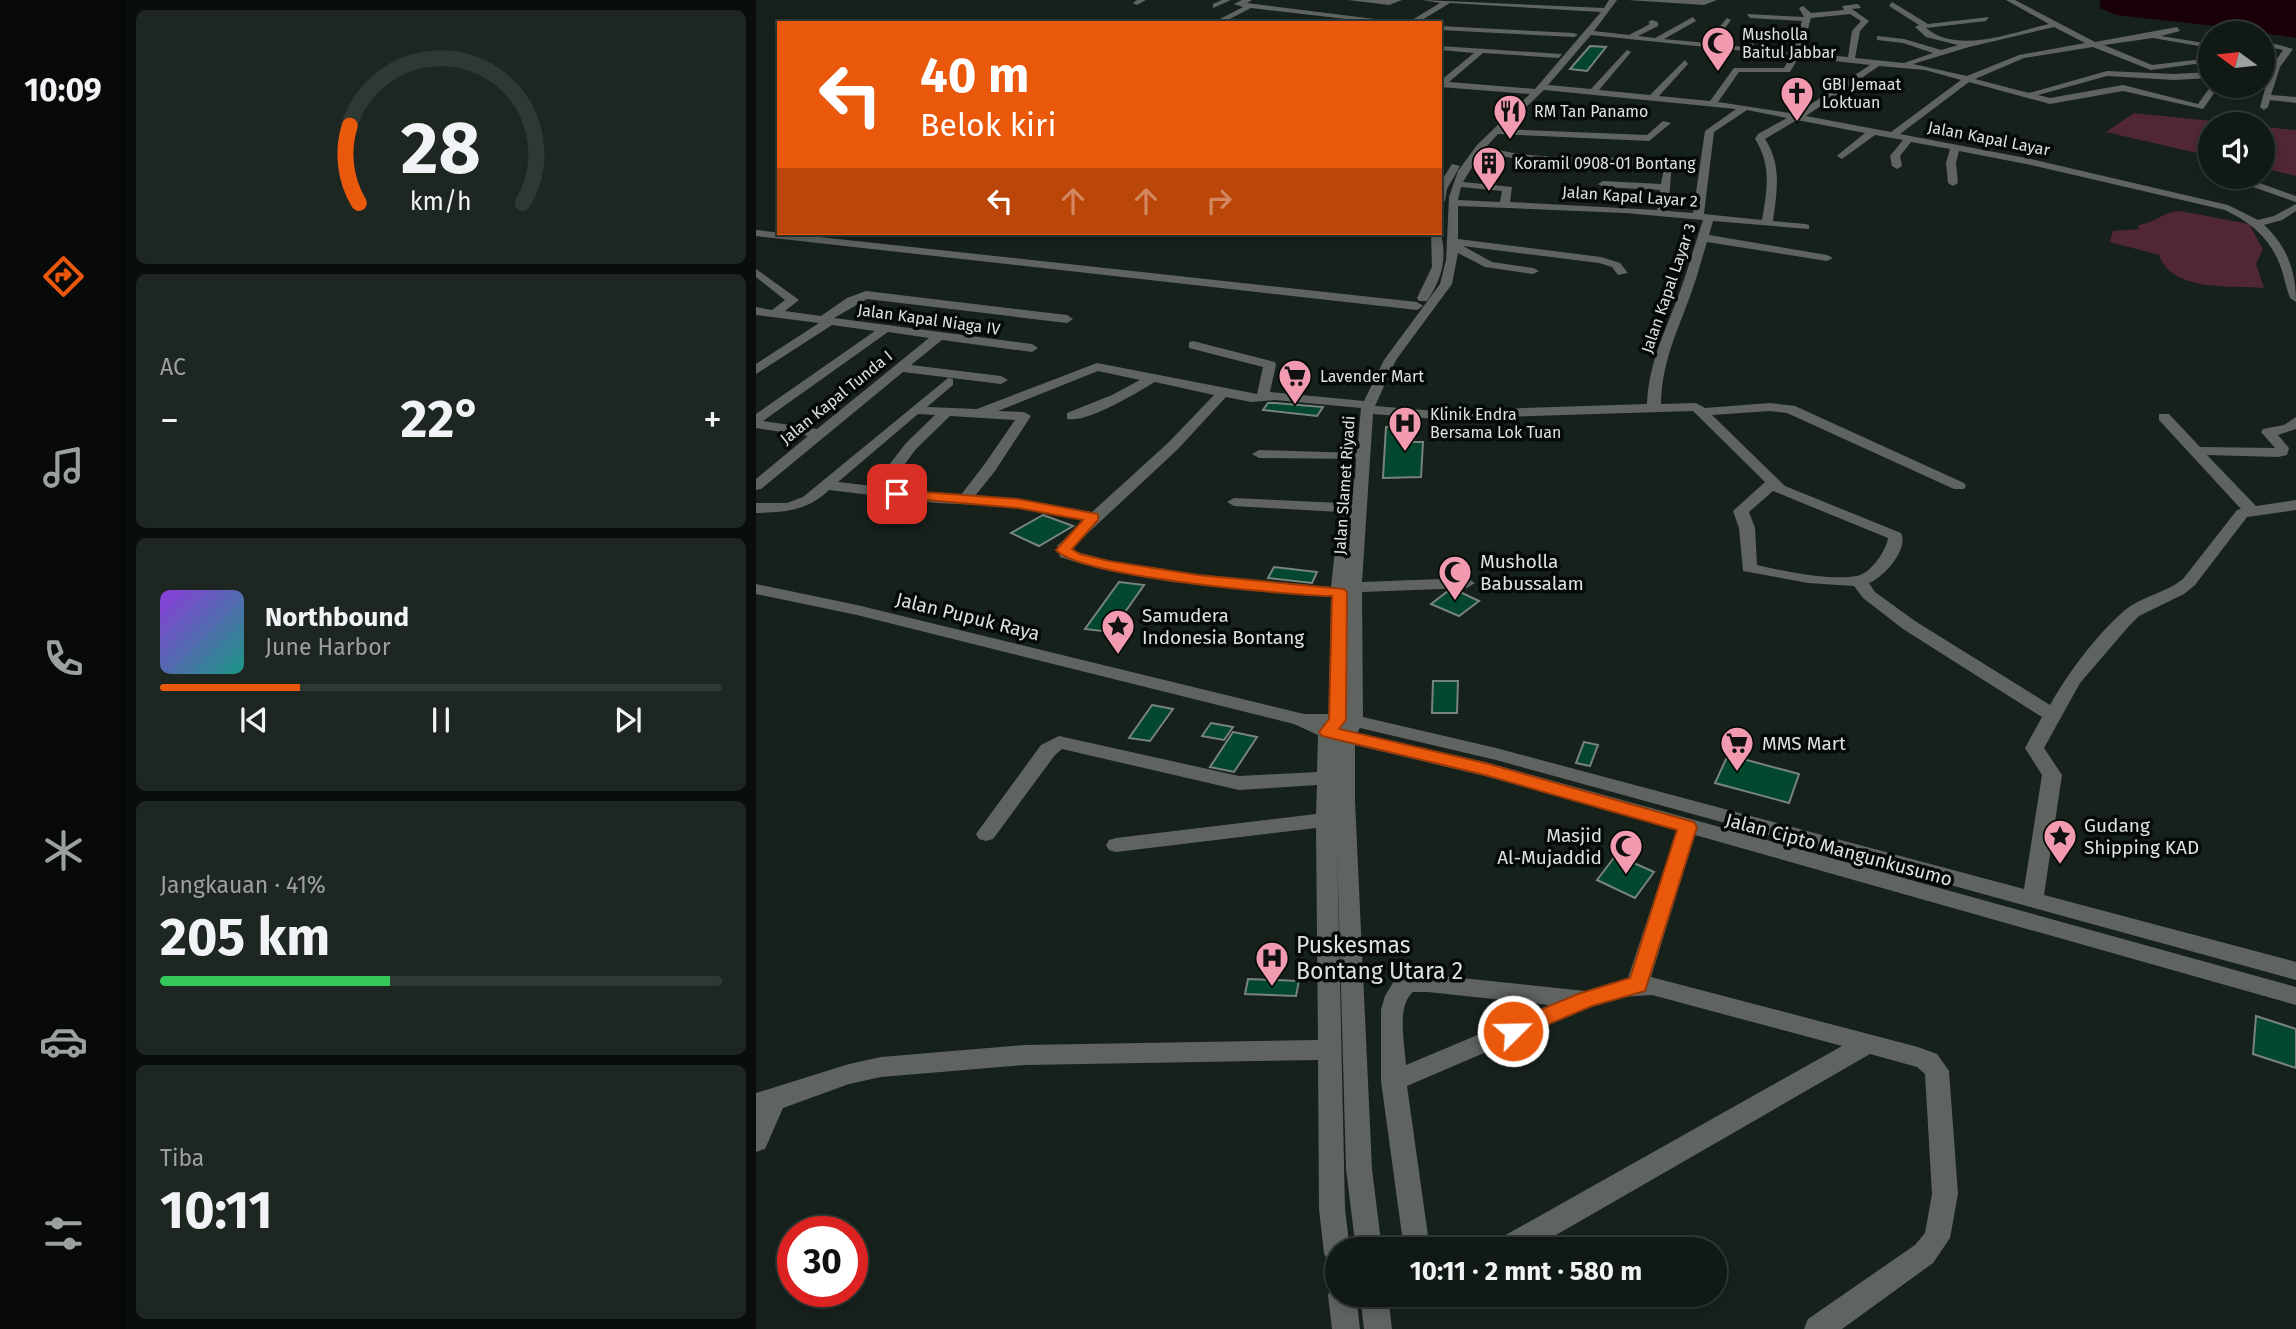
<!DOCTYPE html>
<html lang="id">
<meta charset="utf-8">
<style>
body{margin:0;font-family:"Fira Sans",sans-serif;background:#1e2622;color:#f1f3f6;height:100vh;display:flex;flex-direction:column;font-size:26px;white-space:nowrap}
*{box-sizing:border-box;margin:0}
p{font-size:23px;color:#9ca0a0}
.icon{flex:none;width:38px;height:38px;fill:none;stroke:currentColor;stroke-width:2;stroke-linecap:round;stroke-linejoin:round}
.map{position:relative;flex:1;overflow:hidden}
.sheet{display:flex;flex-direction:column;gap:10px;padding:10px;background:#090e0c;width:630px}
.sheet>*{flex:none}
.top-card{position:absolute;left:21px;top:21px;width:665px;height:214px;border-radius:0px;box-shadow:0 4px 10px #0003,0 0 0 2px #303834;background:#ea580c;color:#fff;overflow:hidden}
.needle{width:46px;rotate:285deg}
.controls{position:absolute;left:1442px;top:21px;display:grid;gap:14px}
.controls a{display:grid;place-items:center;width:77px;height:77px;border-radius:50%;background:#111915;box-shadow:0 4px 10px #0003,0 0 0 2px #303834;font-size:35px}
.speed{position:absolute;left:21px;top:1216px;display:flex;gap:14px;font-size:35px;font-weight:700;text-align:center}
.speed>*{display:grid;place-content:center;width:91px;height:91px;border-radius:50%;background:#111915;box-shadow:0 4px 10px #0003,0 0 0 2px #303834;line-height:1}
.speed .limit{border:10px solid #d22;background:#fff;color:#111}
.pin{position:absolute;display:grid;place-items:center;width:60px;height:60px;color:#fff;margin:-30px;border-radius:14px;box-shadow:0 4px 10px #0006}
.me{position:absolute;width:77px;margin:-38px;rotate:67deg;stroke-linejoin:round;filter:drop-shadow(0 0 5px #0008)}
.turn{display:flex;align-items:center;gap:24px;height:147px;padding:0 28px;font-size:32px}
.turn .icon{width:91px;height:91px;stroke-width:2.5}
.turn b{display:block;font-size:49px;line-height:60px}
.lanes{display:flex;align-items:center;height:66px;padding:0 28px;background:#0003;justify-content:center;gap:35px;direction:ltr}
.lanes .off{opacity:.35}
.big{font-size:52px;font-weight:700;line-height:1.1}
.sheet .widget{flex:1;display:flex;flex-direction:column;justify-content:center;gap:10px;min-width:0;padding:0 24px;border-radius:10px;background:#1e2622}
.sheet .dial{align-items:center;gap:0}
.dial svg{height:182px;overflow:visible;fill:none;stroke:#303834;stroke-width:7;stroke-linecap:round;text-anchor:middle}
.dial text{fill:#f1f3f6;stroke:none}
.song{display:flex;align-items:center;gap:21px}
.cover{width:84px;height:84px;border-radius:10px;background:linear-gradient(135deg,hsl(270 70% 55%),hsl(170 70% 35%))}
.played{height:7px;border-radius:4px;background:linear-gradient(90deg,#ea580c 25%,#303834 25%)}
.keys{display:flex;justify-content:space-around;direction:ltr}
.heat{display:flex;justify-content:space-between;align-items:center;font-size:38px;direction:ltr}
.charge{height:10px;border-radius:5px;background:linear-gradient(90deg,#34c759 41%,#303834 0)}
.trip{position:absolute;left:569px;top:1237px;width:402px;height:70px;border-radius:35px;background:#111915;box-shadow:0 4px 10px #0003,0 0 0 2px #303834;font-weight:700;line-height:70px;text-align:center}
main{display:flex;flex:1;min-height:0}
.tab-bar{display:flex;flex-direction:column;width:126px;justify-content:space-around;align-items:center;background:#070a08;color:#9ca0a0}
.tab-bar .icon{width:49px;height:49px}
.tab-bar .on{color:#ea580c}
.tab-bar b{font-size:32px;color:#f1f3f6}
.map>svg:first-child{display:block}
</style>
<main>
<nav class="tab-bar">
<b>10:09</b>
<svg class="icon on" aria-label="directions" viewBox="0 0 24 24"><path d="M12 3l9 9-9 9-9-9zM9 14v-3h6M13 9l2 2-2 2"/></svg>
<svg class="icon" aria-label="music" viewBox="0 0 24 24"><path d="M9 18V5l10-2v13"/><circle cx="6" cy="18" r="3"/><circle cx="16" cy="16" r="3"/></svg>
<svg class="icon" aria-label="phone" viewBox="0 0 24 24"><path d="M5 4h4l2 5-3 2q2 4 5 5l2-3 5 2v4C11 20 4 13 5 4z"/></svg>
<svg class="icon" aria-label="climate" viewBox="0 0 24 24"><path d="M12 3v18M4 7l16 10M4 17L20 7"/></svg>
<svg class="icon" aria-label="car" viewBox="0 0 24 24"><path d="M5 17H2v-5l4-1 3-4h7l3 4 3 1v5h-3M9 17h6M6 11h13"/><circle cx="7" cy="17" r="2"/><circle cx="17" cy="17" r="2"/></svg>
<svg class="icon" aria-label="filters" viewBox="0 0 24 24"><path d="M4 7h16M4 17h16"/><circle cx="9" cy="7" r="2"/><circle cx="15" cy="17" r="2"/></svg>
</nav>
<section class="sheet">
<div class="widget dial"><svg viewBox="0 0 100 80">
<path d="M14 69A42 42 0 1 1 86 69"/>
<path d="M14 69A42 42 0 0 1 10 35" stroke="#ea580c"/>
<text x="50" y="56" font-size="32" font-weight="700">28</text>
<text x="50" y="72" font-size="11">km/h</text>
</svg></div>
<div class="widget"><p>AC</p>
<div class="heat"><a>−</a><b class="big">22°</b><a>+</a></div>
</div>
<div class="widget">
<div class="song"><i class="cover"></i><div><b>Northbound</b><p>June Harbor</p></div></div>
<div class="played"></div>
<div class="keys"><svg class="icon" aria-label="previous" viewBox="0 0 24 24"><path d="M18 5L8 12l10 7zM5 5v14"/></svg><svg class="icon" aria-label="pause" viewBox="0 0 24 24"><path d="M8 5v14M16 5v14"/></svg><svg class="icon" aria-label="next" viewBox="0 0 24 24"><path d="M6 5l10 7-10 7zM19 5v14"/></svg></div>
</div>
<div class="widget"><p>Jangkauan · 41%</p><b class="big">205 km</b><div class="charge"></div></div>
<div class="widget"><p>Tiba</p><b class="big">10:11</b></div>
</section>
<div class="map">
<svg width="1540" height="1329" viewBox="0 0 1540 1329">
<rect width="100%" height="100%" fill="#17211c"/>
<g fill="#502733">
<path d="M1378,113L1485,124H1454V156L1350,132Z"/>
<path d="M1507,127L1540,130V176L1507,168Z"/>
<path d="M1424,211L1493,224L1507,249L1500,264L1508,288C1475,285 1417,293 1403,255L1354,242L1357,231L1385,229L1382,228L1383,225C1401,222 1406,212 1424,211Z"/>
</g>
<path fill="#190007" d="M1344,0H1540V38L1459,26L1360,15L1344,8Z"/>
<g fill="#02472e" stroke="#77837c" stroke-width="2">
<path d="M834,46L850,47L831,71L814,69Z"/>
<path d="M512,403H519L567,407L561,416L507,410Z"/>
<path d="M630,427H651L650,442H667L665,477L627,478Z"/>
<path d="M287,515L317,526L283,546L255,533Z"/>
<path d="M518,567L561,572L556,583L512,578Z"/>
<path d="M363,582L388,585L355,632L329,629Z"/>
<path d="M692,591H702L723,601L703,616L675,604Z"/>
<path d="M677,681H702L701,713H676Z"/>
<path d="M396,705L417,709L394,741L373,738Z"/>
<path d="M455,723L477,727L468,740L446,736Z"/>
<path d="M477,732L501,737L478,772L454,767Z"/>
<path d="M828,742L842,745L834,766L820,763Z"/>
<path d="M972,755L1043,774L1033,803L959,783Z"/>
<path d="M860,855L898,872L879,898L841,880Z"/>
<path d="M492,979L543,981L540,996L489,994Z"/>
<path d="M1500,1016L1540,1029V1068L1497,1054Z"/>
</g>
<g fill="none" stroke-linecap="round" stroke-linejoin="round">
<g fill="#5f6461" fill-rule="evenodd">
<path d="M381,0H390L381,5L377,3Z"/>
<path d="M466,0H475L457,8V4Z"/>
<path d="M486,0H496L491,3L651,23H625L495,8L466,23H456L487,7L478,4Z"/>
<path d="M592,0H646L633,5Z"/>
<path d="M666,0L848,8L853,0H861L838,31L873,35L894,24L892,22L896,20L902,22V26L882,36L899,38L937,17L940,21L908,39L950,43L971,18L975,20L957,44L988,47L1004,29L1008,31L995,48L1037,52L1046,21L994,18L991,14L1048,17L1043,8L1047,6L1055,13L1088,10L1086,6L1102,4L1105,8L1096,9L1113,21L1104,31L1099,58L1148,63L1177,53L1147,43L1121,40V36L1148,39L1185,50L1202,45L1170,37L1159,27L1163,25L1133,6L1136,2L1172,24L1233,17L1230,21L1170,28C1203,55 1256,32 1293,24L1250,0H1259L1339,42L1421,27L1424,31L1405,36L1454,44V48L1397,38L1348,45L1396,65L1439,60L1454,63V67L1439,64L1395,70L1337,47L1268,58L1219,79L1273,93L1351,71L1418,74L1454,72V78L1418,80L1351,76L1282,95L1294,98L1367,85L1442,104L1455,86H1463L1447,109L1367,91L1294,104L1213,82L1144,134L1275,159L1472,205L1502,220L1518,216L1540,204V211L1526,220L1508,225C1531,246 1540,271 1540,302L1534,298C1530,287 1528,276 1524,265C1514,238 1494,222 1469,210L1275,165L1203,151L1200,163L1202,183L1197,186L1192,183L1190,163L1194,149L1155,142L1144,156L1146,166L1141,169L1136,166L1134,156L1147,140L1119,135L1086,159L1081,156L1083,154L1109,133L1041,120L1009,139C1026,165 1021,191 1017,221L1049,224L1053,225V229L957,221L953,235L1071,255L1077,258L1071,261L951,242C945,261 940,281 933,299C919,337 906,363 905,404L940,403L949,408L1014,403L1039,406L1208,483L1210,486L1208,489H1198L1031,413L1014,411L956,415L1029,486L1145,533C1153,549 1128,577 1113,583L1119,592L1159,621L1294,705C1312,673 1341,634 1369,610C1386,596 1410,593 1427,579L1481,510L1485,509L1403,420V414H1413L1444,447L1519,448L1505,432L1507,429L1528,425L1540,417V429L1522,435L1533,448L1531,455L1522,457L1451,455L1500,506L1540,500V510L1491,517L1439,585L1428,594L1383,616L1373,626L1324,683L1288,748L1306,775L1288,895L1540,962V980L740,760L604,728L601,733L729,762L1540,987V1005L939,835L895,977L1162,1047L1181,1054L1193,1071L1202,1194L1194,1238L1177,1263L1086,1329H1048L1052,1319L1159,1245L1169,1233L1176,1194L1169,1074L1161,1067L1114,1054L774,1250H735L739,1241L1086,1046L896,995L864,997L835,1007L651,1086L674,1250H648L625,1081V1010L629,996L638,981L654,975L667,974L829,991L872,978L921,830L729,776L599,745V801L616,1169L626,1250H600L590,1169L581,847L589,1209L594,1250H581V1266L572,1262L568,1253L563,1209L562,1060L269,1065L125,1077L93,1084L27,1108L9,1149L0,1152V1093L93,1064L125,1057L269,1045L562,1040L560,828L360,852L353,850L350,845L353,840L360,838L560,814L561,785L483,790L306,749L299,755L237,839L230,841L223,839L220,834L285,745L303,736L483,776L561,772L562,735L538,724L101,615L0,594V584L101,605L548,714H573L575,597L469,587L326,564L304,557L301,546L328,520L262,507L181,503L73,490C51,511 30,512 0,513V503H31L47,497L192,378L197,379V385L171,407L221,409L341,363L501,394L507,367L433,348V342L437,341L519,362L520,365L514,392L608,401L628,360L684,284L690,260L693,197L702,171L721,145L774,94L684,87V81L718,53L684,50V46L806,54L803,58L727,53L693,82L779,89L845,12L694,3L661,23H651L684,3ZM1094,14L1105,21L1096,31L1092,57L1045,53L1055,18ZM1298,27L1329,43L1263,55L1211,76L1157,64L1213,47ZM835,35L1035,56L1028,68H978L954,101L903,96L932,64L929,60L894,95L843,90L875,52L871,50L835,89L792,85ZM1043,57L1114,65L1040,114L962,102L983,72H1034ZM1123,66L1169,70L1205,80L1135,132L1050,116ZM788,90L980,109L949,131L937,213L912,211L916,163C855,152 790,164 730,147L742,134L893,141L915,123L907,121L891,135L747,129ZM991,110L1031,118L1002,134L999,139C1016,165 1011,191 1006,220L948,214L958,132ZM726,151C783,168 848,165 908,168L905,184L847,181L842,184L847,187L904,190L901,210L754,202L756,187L707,182ZM705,187L746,191L744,202L702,200ZM702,206L869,213L947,220C938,247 931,274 921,299C907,337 893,363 891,404L680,411L619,406L640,360L696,284L702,253L729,267L777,274L783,271L777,268L736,262L707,246L843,263L856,267L862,275L872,273L864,263L845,257L702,239ZM342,371L384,380L356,395L311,413V419C332,423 380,393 399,382L458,395L412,443L336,512L262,499L219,496L239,471L275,416L268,412L242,411ZM470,397L495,402L519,400L605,408L601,453L503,450L496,454L503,458L600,459L599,479L593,478L586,482L584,503L478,498L471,502L478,506L583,512L575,587L446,575L354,561L318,551L317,547L422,449ZM937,411L1009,482L977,511L983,528L987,571L1052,583L1098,586L1107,598L1147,629L1286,717L1269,748L1286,775L1268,889L740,748L607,717L606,592L711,588L719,583L711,578L606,582L617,414L680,419ZM162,414L179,415L150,443L117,486L82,482ZM194,416L259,420L228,465L204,496L131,488L160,449ZM1017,491L1132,538C1130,551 1115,573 1101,576C1074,581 1028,571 1001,565L999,528L993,512ZM657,992H672L793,1005L650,1065C649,1045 640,1006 657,992Z"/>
<path d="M872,0H961L948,5Z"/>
<path d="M684,26L818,33L822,35L818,37L684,30Z"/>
<path d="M1512,42L1537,49L1524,67L1515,95L1540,97V103L1514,100L1512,107L1508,110L1504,107L1515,67L1527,50L1513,47L1507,48V43Z"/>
<path d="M696,164L704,166L691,189L689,201L684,204V183Z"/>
<path d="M1477,177H1487L1540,196V202L1477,180Z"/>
<path d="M0,230L661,302L667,306L661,310L0,236Z"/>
<path d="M684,231C692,257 686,279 671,301H663L661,298L676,267L675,233Z"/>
<path d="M0,269L43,300L29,311L65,316L91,298L110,291L311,315L317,319L311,323L111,299L78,318L276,344L282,348L276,352L186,340L155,365L245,376L252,380L245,384L147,372L5,489L0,490V479L52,436L0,428V414L119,331L76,325L0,374V364L63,323L0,315V307L16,310L29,300L0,277ZM132,332L173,338L61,429L7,421Z"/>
<path d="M581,1284V1295H600L604,1329H576L572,1295L576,1286Z"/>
<path d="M604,1295H632L636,1329H608Z"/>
</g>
</g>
<path fill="#ea580c" stroke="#983908" stroke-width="2" d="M141,490L262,499L342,514V520L316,549L324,554L353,561L442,575L588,589L591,592L590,720L583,729L729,763L938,822L941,827L889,991L836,1006L757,1039L750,1037L747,1031L750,1024L822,994L874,978L921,830L729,775L566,736L563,732L573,719L576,596C531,595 324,577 300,550L327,520L262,508L136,497L134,494Z"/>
<defs>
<symbol id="mosque-pin" viewBox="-11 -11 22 30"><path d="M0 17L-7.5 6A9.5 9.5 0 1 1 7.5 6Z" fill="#f29ab0" stroke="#060a07"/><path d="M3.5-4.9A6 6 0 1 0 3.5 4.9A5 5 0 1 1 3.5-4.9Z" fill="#111"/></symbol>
<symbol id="church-pin" viewBox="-11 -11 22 30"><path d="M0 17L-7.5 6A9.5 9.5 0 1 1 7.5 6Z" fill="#f29ab0" stroke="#060a07"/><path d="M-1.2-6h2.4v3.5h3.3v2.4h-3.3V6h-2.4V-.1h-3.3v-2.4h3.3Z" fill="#111"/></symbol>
<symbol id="restaurant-pin" viewBox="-11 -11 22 30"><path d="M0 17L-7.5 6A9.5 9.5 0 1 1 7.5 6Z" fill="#f29ab0" stroke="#060a07"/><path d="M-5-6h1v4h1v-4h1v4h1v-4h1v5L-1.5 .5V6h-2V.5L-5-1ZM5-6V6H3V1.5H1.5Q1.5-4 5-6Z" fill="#111"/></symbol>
<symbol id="building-pin" viewBox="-11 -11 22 30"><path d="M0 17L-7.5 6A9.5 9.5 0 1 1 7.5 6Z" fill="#f29ab0" stroke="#060a07"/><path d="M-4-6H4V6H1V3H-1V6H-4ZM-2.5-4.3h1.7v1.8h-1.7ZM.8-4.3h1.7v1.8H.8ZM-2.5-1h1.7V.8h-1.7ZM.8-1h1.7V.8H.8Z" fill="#111"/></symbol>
<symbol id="supermarket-pin" viewBox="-11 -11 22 30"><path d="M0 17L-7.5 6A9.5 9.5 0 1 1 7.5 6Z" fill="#f29ab0" stroke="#060a07"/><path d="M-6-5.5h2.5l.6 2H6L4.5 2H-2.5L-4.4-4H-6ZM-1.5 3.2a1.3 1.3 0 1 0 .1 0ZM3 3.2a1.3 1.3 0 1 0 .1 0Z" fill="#111"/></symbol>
<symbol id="hospital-pin" viewBox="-11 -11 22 30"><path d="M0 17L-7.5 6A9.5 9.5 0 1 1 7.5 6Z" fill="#f29ab0" stroke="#060a07"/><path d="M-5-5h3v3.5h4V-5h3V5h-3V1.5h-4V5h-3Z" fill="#111"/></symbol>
<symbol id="sight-pin" viewBox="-11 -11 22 30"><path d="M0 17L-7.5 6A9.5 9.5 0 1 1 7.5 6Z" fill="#f29ab0" stroke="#060a07"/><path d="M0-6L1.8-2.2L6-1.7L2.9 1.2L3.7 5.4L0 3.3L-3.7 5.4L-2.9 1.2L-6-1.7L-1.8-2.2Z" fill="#111"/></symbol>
</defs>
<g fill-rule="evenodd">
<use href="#mosque-pin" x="943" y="24" width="38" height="52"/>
<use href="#church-pin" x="1022" y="74" width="38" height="52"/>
<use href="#restaurant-pin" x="735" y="92" width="38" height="52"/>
<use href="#building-pin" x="714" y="144" width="38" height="52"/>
<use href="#supermarket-pin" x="520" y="357" width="38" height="52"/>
<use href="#hospital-pin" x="630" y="404" width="38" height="52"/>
<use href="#mosque-pin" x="680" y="553" width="38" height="52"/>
<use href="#sight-pin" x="343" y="607" width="38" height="52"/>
<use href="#supermarket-pin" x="962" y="724" width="38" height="52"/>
<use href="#sight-pin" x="1285" y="817" width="38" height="52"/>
<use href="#mosque-pin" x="851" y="827" width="38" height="52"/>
<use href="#hospital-pin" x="497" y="939" width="38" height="52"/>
</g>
<g text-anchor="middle" stroke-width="7" stroke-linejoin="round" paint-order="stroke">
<g font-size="16" fill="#dde4e0" stroke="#060a07" text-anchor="start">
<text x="986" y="40">Musholla<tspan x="986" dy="18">Baitul Jabbar</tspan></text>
<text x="1066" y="90">GBI Jemaat<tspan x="1066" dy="18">Loktuan</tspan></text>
<text x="778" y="117">RM Tan Panamo</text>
<text x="758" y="169">Koramil 0908-01 Bontang</text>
<text x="564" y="382">Lavender Mart</text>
<text x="674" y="420">Klinik Endra<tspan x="674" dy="18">Bersama Lok Tuan</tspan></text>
</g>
<g font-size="16" fill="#dde4e0" stroke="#060a07">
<text transform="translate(1233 138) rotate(11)" y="6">Jalan Kapal Layar</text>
<text transform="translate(874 196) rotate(4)" y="6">Jalan Kapal Layar 2</text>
<text transform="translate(912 288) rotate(-71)" y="6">Jalan Kapal Layar 3</text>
<text transform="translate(173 319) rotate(8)" y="6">Jalan Kapal Niaga IV</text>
<text transform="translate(80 397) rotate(-39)" y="6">Jalan Kapal Tunda I</text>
<text transform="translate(588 485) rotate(-86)" y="6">Jalan Slamet Riyadi</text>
</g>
<g font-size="19" fill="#dde4e0" stroke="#060a07" text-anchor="start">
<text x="724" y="568">Musholla<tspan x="724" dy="22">Babussalam</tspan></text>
<text x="386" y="622">Samudera<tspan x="386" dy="22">Indonesia Bontang</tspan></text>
<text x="1006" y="750">MMS Mart</text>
<text x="1328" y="832">Gudang<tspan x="1328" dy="22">Shipping KAD</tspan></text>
<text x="846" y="842" text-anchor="end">Masjid<tspan x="846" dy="22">Al-Mujaddid</tspan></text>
</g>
<g font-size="19" fill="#dde4e0" stroke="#060a07">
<text transform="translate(212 616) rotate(14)" y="7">Jalan Pupuk Raya</text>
<text transform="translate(1083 849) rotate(15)" y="7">Jalan Cipto Mangunkusumo</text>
</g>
<g font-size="23" fill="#dde4e0" stroke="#060a07" text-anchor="start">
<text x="540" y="953">Puskesmas<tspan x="540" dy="26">Bontang Utara 2</tspan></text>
</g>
</g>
</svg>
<div class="controls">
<a><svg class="needle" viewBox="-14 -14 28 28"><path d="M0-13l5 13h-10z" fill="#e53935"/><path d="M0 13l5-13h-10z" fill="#9ca0a0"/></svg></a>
<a><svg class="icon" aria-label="sound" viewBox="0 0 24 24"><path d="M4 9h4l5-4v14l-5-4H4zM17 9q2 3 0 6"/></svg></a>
</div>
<div class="speed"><div class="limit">30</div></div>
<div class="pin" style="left:141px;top:494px;background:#d93025"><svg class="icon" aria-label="arrive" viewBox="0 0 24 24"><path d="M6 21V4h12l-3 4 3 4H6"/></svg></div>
<svg class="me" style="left:757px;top:1031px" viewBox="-20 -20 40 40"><circle r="17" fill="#ea580c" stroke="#fff" stroke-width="3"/><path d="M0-11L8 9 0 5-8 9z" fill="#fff"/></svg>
<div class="trip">10:11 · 2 mnt · 580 m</div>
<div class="top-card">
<div class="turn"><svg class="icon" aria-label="left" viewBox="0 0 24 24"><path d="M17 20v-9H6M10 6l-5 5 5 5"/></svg><div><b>40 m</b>Belok kiri</div></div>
<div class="lanes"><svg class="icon" aria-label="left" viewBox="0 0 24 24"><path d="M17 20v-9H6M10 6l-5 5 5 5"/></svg><svg class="icon off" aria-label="ahead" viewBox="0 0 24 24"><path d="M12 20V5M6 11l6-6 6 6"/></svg><svg class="icon off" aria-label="ahead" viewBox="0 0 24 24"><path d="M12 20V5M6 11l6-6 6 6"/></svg><svg class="icon off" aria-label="right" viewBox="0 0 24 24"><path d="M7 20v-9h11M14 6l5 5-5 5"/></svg></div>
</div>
</div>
</main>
